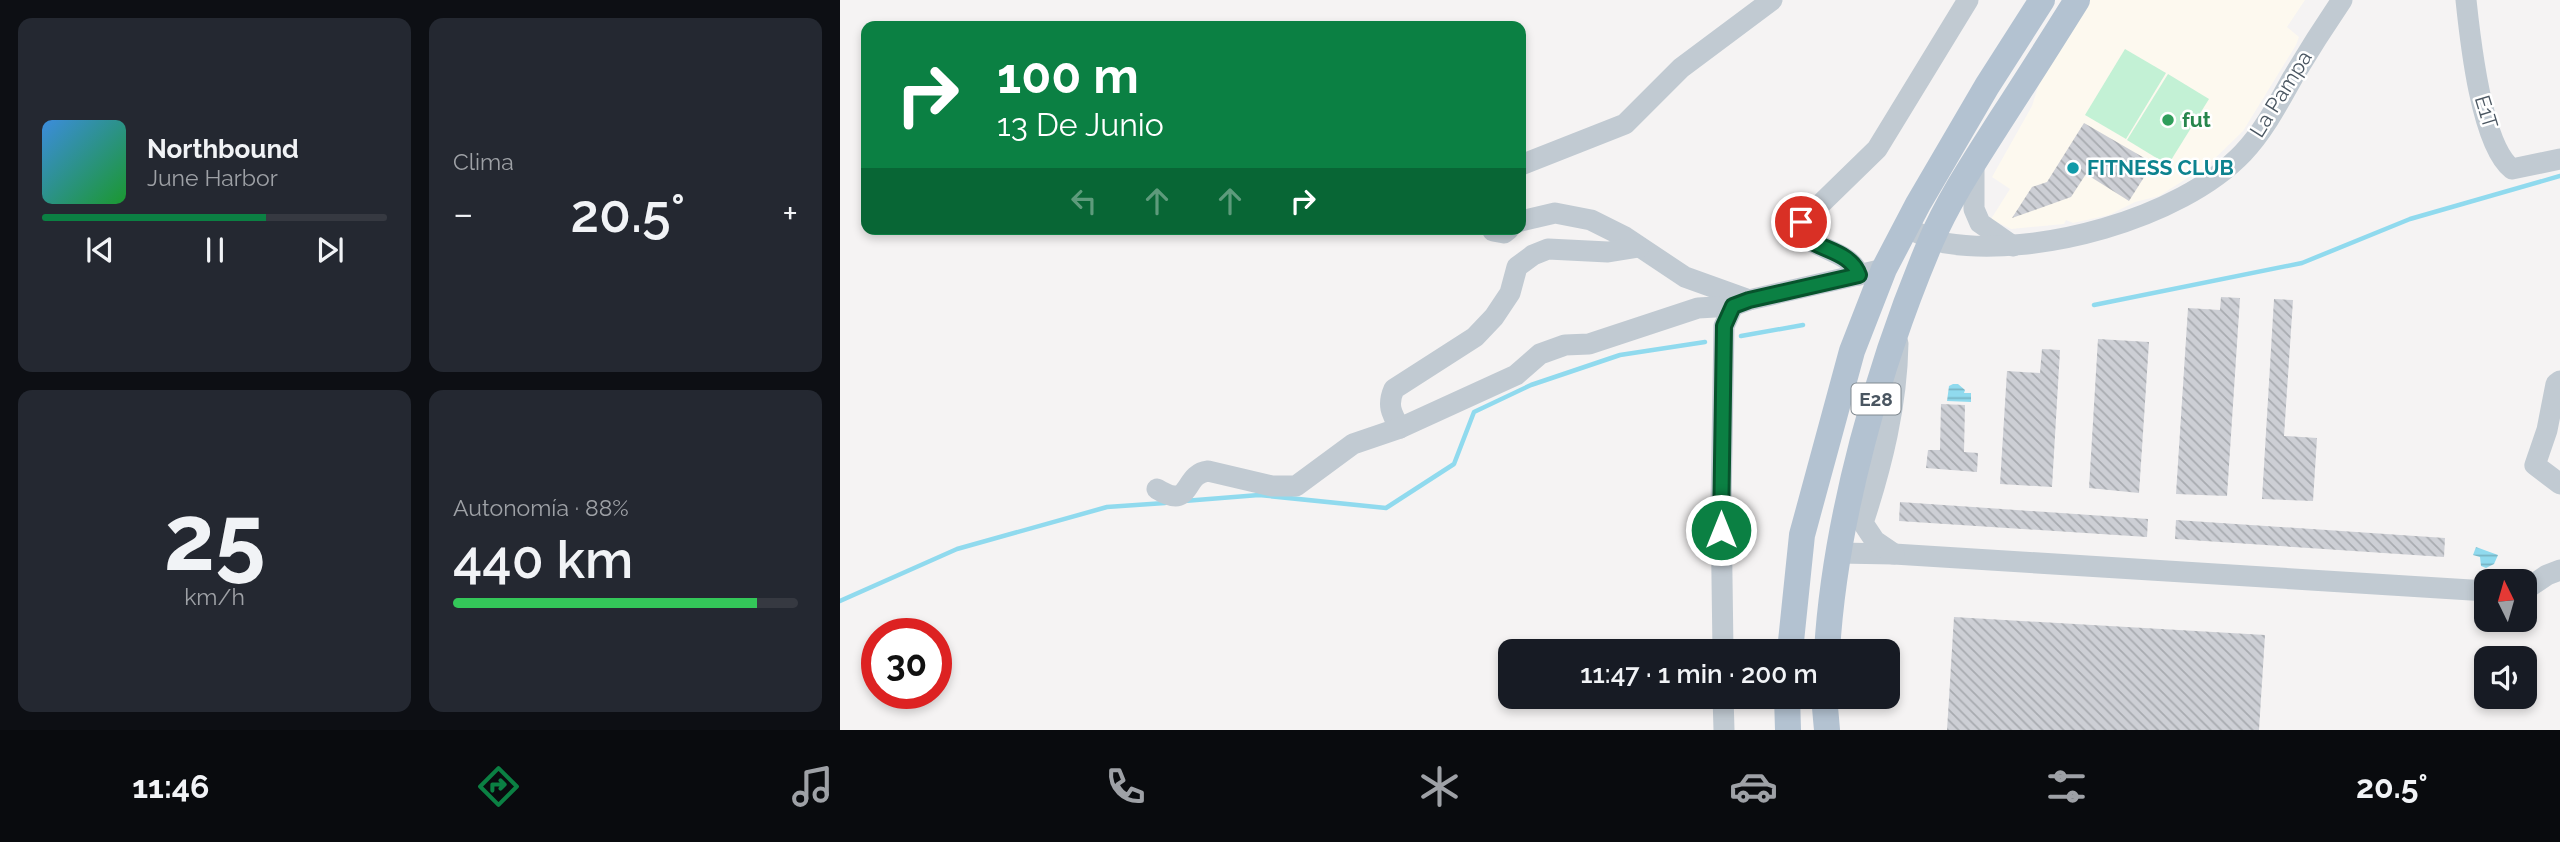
<!DOCTYPE html>
<html lang="es">
<meta charset="utf-8">
<style>
body{margin:0;font-family:Raleway,sans-serif;background:#242831;color:#f1f3f6;height:100vh;display:flex;flex-direction:column;font-size:26px;white-space:nowrap}
*{box-sizing:border-box;margin:0}
p{font-size:23px;color:#9ea1a6}
.icon{flex:none;width:38px;height:38px;fill:none;stroke:currentColor;stroke-width:2;stroke-linecap:round;stroke-linejoin:round}
.map{position:relative;flex:1;overflow:hidden}
.panel{display:flex;flex-direction:column;gap:18px;padding:18px;background:#0d0f14;width:840px}
.panel>*{flex:none}
.top-card{position:absolute;left:21px;top:21px;width:665px;height:214px;border-radius:14px;box-shadow:0 4px 10px #0003;background:#0b8043;color:#fff;overflow:hidden}
.needle{width:46px;rotate:355deg}
.tools{position:absolute;left:1634px;top:569px;display:grid;gap:14px}
.tools a{display:grid;place-items:center;width:63px;height:63px;border-radius:14px;background:#171b24;box-shadow:0 4px 10px #0003;font-size:35px}
.speed{position:absolute;left:21px;top:618px;display:flex;gap:14px;font-size:35px;font-weight:700;text-align:center}
.speed>*{display:grid;place-content:center;width:91px;height:91px;border-radius:50%;background:#171b24;box-shadow:0 4px 10px #0003;line-height:1}
.speed .limit{border:10px solid #d22;background:#fff;color:#111}
.pin{position:absolute;display:grid;place-items:center;width:60px;height:60px;color:#fff;margin:-30px;border:4px solid #fff;border-radius:50%;box-shadow:0 2px 7px #0007}
.me{position:absolute;width:77px;margin:-38px;rotate:0deg;stroke-linejoin:round;filter:drop-shadow(0 0 5px #0008)}
.turn{display:flex;align-items:center;gap:24px;height:147px;padding:0 21px;font-size:32px}
.turn .icon{width:91px;height:91px;stroke-width:2.5}
.turn b{display:block;font-size:49px;line-height:60px}
.lanes{display:flex;align-items:center;height:66px;padding:0 21px;background:#0003;justify-content:center;gap:35px;direction:ltr}
.lanes .off{opacity:.35}
.big{font-size:52px;font-weight:600;line-height:1.1}
.panel .card{flex:1;display:flex;flex-direction:column;justify-content:center;gap:10px;min-width:0;padding:0 24px;border-radius:14px;background:#242831}
.panel .dial{align-items:center;gap:0}
.dial b{font-size:91px;line-height:1}
.song{display:flex;align-items:center;gap:21px}
.cover{width:84px;height:84px;border-radius:10px;background:linear-gradient(135deg,hsl(210 70% 55%),hsl(130 70% 35%))}
.played{height:7px;border-radius:4px;background:linear-gradient(90deg,#0b8043 65%,#363941 65%)}
.keys{display:flex;justify-content:space-around;direction:ltr}
.heat{display:flex;justify-content:space-between;align-items:center;font-size:38px;direction:ltr}
.charge{height:10px;border-radius:5px;background:linear-gradient(90deg,#34c759 88%,#363941 0)}
.panel .tiles{flex:1;display:grid;gap:18px;grid-template-columns:repeat(2,1fr)}
.trip{position:absolute;left:658px;top:639px;width:402px;height:70px;border-radius:14px;background:#171b24;box-shadow:0 4px 10px #0003;font-weight:600;line-height:70px;text-align:center}
.menu{display:flex;height:112px;justify-content:space-around;align-items:center;background:#090b0e;color:#9ea1a6}
.menu .icon{width:49px;height:49px}
.menu .current{color:#0b8043}
.menu b{font-size:32px;color:#f1f3f6}
main{display:flex;flex:1;min-height:0}
.map>svg:first-child{display:block}
</style>
<main>
<section class="panel">
<div class="tiles">
<div class="card">
<div class="song"><i class="cover"></i><div><b>Northbound</b><p>June Harbor</p></div></div>
<div class="played"></div>
<div class="keys"><svg class="icon" aria-label="previous" viewBox="0 0 24 24"><path d="M18 5L8 12l10 7zM5 5v14"/></svg><svg class="icon" aria-label="pause" viewBox="0 0 24 24"><path d="M8 5v14M16 5v14"/></svg><svg class="icon" aria-label="next" viewBox="0 0 24 24"><path d="M6 5l10 7-10 7zM19 5v14"/></svg></div>
</div>
<div class="card"><p>Clima</p>
<div class="heat"><a>−</a><b class="big">20.5°</b><a>+</a></div>
</div>
<div class="card dial"><b>25</b><p>km/h</p></div>
<div class="card"><p>Autonomía · 88%</p><b class="big">440 km</b><div class="charge"></div></div>
</div>
</section>
<div class="map">
<svg width="1720" height="730" viewBox="0 0 1720 730">
<defs>
<pattern id="water-rules" width="6" height="5" patternUnits="userSpaceOnUse" patternTransform="scale(1.75)"><rect width="6" height="5" fill="#90daee"/><path d="M0 2.5h6" fill="none" stroke="#78b4c4"/></pattern>
<pattern id="building-back-hatch" width="6" height="6" patternUnits="userSpaceOnUse" patternTransform="scale(1.75)"><rect width="6" height="6" fill="#cdcfd5"/><path d="M-1 5l2 2M0 0l6 6M5-1l2 2" fill="none" stroke="#a8abb0"/></pattern>
</defs>
<rect width="100%" height="100%" fill="#f5f3f3"/>
<path fill="#fdf9ef" d="M1247,0H1465L1447,27L1459,37L1456,45L1403,131L1368,165L1319,196L1295,202L1269,215L1233,223L1226,220L1224,224L1171,229L1151,219L1170,189L1152,177L1192,106L1202,74Z"/>
<g fill="#c3f1d5">
<path d="M1285,49L1326,73L1286,139L1245,115Z"/>
<path d="M1328,74L1369,99L1328,165L1287,140Z"/>
</g>
<g fill="url(#water-rules)">
<path d="M1113,384H1118L1125,390L1124,393H1131V402L1107,401L1109,386Z"/>
<path d="M1636,547L1658,555L1654,564L1646,568L1641,566L1640,557L1633,555Z"/>
</g>
<g fill="none" stroke-linecap="round" stroke-linejoin="round">
<g stroke="#90daee" stroke-width="4.5">
<path d="M1254,305L1462,263L1570,219L1720,176"/>
<path d="M901,336L963,325"/>
<path d="M344,501L419,495L546,508L614,464L634,412L691,385L780,355L865,342"/>
<path d="M0,601L117,549L267,507L325,503"/>
</g>
</g>
<g fill="url(#building-back-hatch)">
<path d="M1244,123L1313,163L1289,201L1246,174L1231,197L1172,218L1192,187L1207,182Z"/>
<path d="M1381,297L1400,298L1387,496L1336,494L1348,308L1380,310Z"/>
<path d="M1434,299L1453,300L1444,436L1477,438L1473,501L1422,499Z"/>
<path d="M1258,339L1309,342L1299,493L1249,488Z"/>
<path d="M1202,349L1220,350L1212,487L1160,484L1167,371L1200,373Z"/>
<path d="M1101,404L1125,405L1124,452L1138,453L1137,472L1086,468L1088,450H1100Z"/>
<path d="M1060,502L1308,519L1307,537L1059,521Z"/>
<path d="M1336,520L1605,538L1604,557L1335,539Z"/>
<path d="M1114,617L1425,635L1419,730H1107Z"/>
</g>
<g fill="none" stroke-linecap="round" stroke-linejoin="round">
<g stroke="#c1cad2" stroke-width="21">
<path d="M1626,0C1630,38 1641,145 1672,169L1720,159"/>
<path d="M1134,162V209L1140,223L1173,246"/>
<path d="M681,165L785,124L841,68L932,0"/>
<path d="M681,221L715,213L751,220L785,237L845,277L909,300"/>
<path d="M1065,227C1078,233 1091,240 1105,243C1195,258 1340,219 1403,153C1424,131 1439,102 1453,77C1469,50 1485,25 1502,0"/>
<path d="M653,229V231L664,233L669,229"/>
<path d="M1019,275C1009,247 963,250 959,225L1037,149L1128,0"/>
<path d="M1720,381L1716,384L1707,430L1695,465L1720,484"/>
<path d="M560,428C551,413 547,405 554,389L635,337L654,317L670,293L677,267L693,255L708,249L768,252L799,247"/>
<path d="M317,489C353,511 342,474 368,471L432,486H456L513,444L560,428L676,375L700,354L725,345L749,344L858,308L893,306"/>
<path d="M998,553L1054,554L1647,591"/>
<path d="M1054,554L1035,541L1023,523C1042,465 1057,405 1058,343"/>
<path d="M1685,590L1707,575L1720,570"/>
<path d="M883,651L881,506L884,326L893,306L909,300L1044,269"/>
<path d="M883,696L884,730"/>
</g>
<g stroke="#b3c2d1" stroke-width="26">
<path d="M950,651L962,535L1012,351L1044,269L1078,204L1147,86L1202,0"/>
<path d="M987,651C995,518 1039,363 1091,241C1109,199 1136,159 1160,121C1186,81 1212,40 1237,0"/>
<path d="M947,696L948,730"/>
<path d="M984,696L987,730"/>
</g>
</g>
<g fill="none" stroke-linecap="round" stroke-linejoin="round">
<defs>
<path id="route" d="M881,530L884,326L893,306L909,300L1019,275C1009,247 970,251 960,229L961,222"/>
</defs>
<use href="#route" stroke="#07532c" stroke-width="18"/>
<use href="#route" stroke="#0b8043" stroke-width="12"/>
</g>
<circle fill="#2e9e5b" stroke="#fff" stroke-width="2.5" cx="1328" cy="120" r="7"/>
<circle fill="#0f9aa8" stroke="#fff" stroke-width="2.5" cx="1233" cy="168" r="7"/>
<g text-anchor="middle" stroke-width="5" stroke-linejoin="round" paint-order="stroke">
<rect fill="#fff" stroke="#808990" stroke-width="2" x="1011.5" y="383.5" width="49" height="31" rx="5"/>
<g font-size="19" font-weight="bold" fill="#4a5661">
<text x="1036" y="406">E28</text>
</g>
<g font-size="21" fill="#4a5661" stroke="#fff">
<text transform="translate(1441 94) rotate(-58)" y="7">La Pampa</text>
<text transform="translate(1646 112) rotate(73)" y="7">E1T</text>
</g>
<g font-size="21" font-weight="bold" fill="#27864d" stroke="#fff" text-anchor="start">
<text x="1342" y="127">fut</text>
</g>
<g font-size="21" font-weight="bold" fill="#0d838f" stroke="#fff" text-anchor="start">
<text x="1247" y="175">FITNESS CLUB</text>
</g>
</g>
</svg>
<div class="tools">
<a><svg class="needle" viewBox="-14 -14 28 28"><path d="M0-13l5 13h-10z" fill="#e53935"/><path d="M0 13l5-13h-10z" fill="#9ea1a6"/></svg></a>
<a><svg class="icon" aria-label="sound" viewBox="0 0 24 24"><path d="M4 9h4l5-4v14l-5-4H4zM17 9q2 3 0 6"/></svg></a>
</div>
<div class="speed"><div class="limit">30</div></div>
<div class="pin" style="left:961px;top:222px;background:#d93025"><svg class="icon" aria-label="arrive" viewBox="0 0 24 24"><path d="M6 21V4h12l-3 4 3 4H6"/></svg></div>
<svg class="me" style="left:881px;top:530px" viewBox="-20 -20 40 40"><circle r="17" fill="#0b8043" stroke="#fff" stroke-width="3"/><path d="M0-11L8 9 0 5-8 9z" fill="#fff"/></svg>
<div class="trip">11:47 · 1 min · 200 m</div>
<div class="top-card">
<div class="turn"><svg class="icon" aria-label="right" viewBox="0 0 24 24"><path d="M7 20v-9h11M14 6l5 5-5 5"/></svg><div><b>100 m</b>13 De Junio</div></div>
<div class="lanes"><svg class="icon off" aria-label="left" viewBox="0 0 24 24"><path d="M17 20v-9H6M10 6l-5 5 5 5"/></svg><svg class="icon off" aria-label="ahead" viewBox="0 0 24 24"><path d="M12 20V5M6 11l6-6 6 6"/></svg><svg class="icon off" aria-label="ahead" viewBox="0 0 24 24"><path d="M12 20V5M6 11l6-6 6 6"/></svg><svg class="icon" aria-label="right" viewBox="0 0 24 24"><path d="M7 20v-9h11M14 6l5 5-5 5"/></svg></div>
</div>
</div>
</main>
<nav class="menu">
<b>11:46</b>
<svg class="icon current" aria-label="directions" viewBox="0 0 24 24"><path d="M12 3l9 9-9 9-9-9zM9 14v-3h6M13 9l2 2-2 2"/></svg>
<svg class="icon" aria-label="music" viewBox="0 0 24 24"><path d="M9 18V5l10-2v13"/><circle cx="6" cy="18" r="3"/><circle cx="16" cy="16" r="3"/></svg>
<svg class="icon" aria-label="phone" viewBox="0 0 24 24"><path d="M5 4h4l2 5-3 2q2 4 5 5l2-3 5 2v4C11 20 4 13 5 4z"/></svg>
<svg class="icon" aria-label="climate" viewBox="0 0 24 24"><path d="M12 3v18M4 7l16 10M4 17L20 7"/></svg>
<svg class="icon" aria-label="car" viewBox="0 0 24 24"><path d="M5 17H2v-5l4-1 3-4h7l3 4 3 1v5h-3M9 17h6M6 11h13"/><circle cx="7" cy="17" r="2"/><circle cx="17" cy="17" r="2"/></svg>
<svg class="icon" aria-label="filters" viewBox="0 0 24 24"><path d="M4 7h16M4 17h16"/><circle cx="9" cy="7" r="2"/><circle cx="15" cy="17" r="2"/></svg>
<b>20.5°</b>
</nav>
